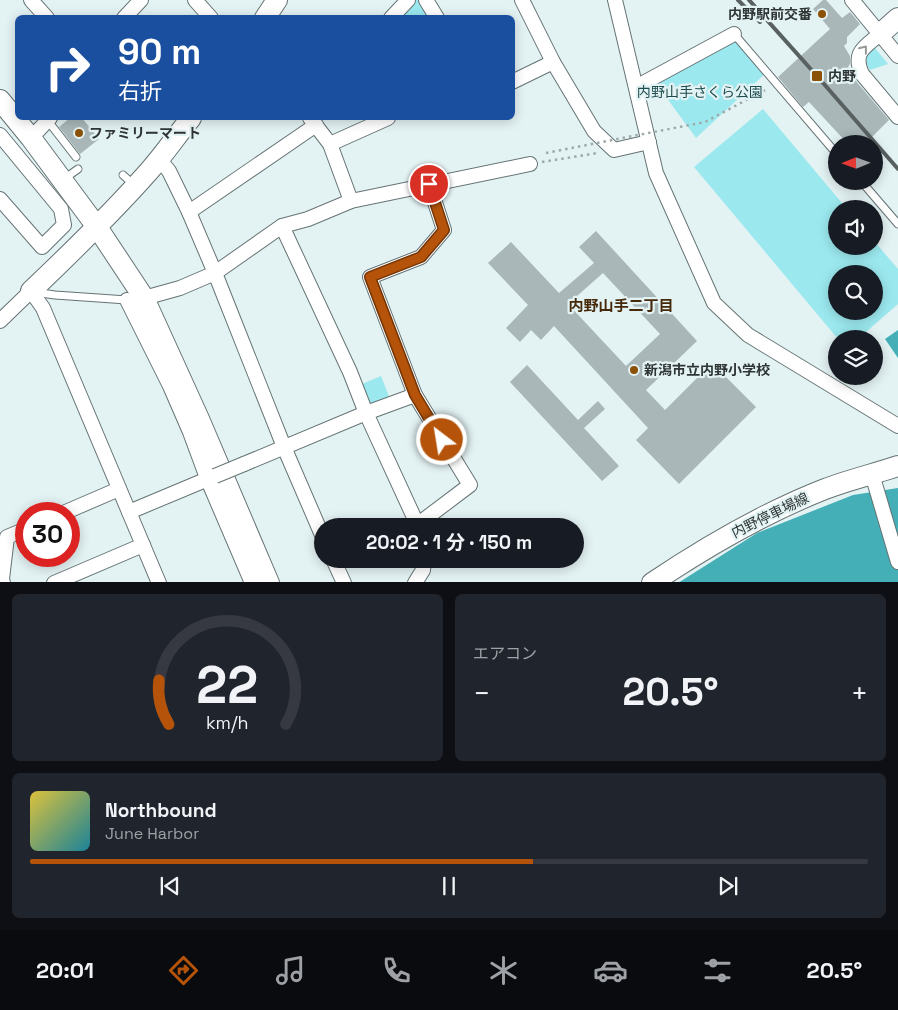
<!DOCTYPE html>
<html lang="ja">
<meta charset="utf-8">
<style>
body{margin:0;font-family:"Space Grotesk","Noto Sans JP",sans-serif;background:#20242c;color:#f1f3f6;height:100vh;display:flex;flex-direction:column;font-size:19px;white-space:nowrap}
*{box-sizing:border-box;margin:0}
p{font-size:16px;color:#9ea1a6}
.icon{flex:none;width:28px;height:28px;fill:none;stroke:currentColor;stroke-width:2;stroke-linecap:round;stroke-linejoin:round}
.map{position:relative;height:582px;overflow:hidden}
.details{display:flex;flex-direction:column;gap:12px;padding:12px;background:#0d0f14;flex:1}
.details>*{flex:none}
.hud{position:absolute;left:15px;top:15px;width:500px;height:105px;border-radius:8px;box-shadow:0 2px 12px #0003;background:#1a4fa0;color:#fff;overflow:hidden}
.needle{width:32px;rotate:269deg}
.buttons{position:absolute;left:828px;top:135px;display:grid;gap:10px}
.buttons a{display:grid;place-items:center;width:55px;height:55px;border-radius:50%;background:#171b24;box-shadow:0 2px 12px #0003;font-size:25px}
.speed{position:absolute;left:15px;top:502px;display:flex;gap:10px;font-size:25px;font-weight:700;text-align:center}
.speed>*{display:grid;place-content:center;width:65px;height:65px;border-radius:50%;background:#171b24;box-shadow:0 2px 12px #0003;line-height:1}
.speed .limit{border:8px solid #d22;background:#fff;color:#111}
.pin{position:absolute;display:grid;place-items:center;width:42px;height:42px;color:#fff;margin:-21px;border:2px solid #fff;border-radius:50%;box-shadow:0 1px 5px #0007}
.me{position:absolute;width:55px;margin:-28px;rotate:329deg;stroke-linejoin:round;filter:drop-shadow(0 0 4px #0008)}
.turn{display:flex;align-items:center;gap:18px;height:105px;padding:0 20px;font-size:22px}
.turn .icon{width:65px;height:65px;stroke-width:2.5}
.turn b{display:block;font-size:35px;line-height:42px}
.big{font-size:38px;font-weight:700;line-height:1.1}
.details .tile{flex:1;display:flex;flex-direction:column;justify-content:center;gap:8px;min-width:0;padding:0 18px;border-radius:8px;background:#20242c}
.details .dial{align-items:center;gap:0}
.dial svg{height:130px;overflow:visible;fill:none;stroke:#363941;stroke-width:7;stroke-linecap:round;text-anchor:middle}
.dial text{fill:#f1f3f6;stroke:none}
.song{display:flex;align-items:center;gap:15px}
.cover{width:60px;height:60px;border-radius:8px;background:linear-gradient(135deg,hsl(50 70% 55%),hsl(190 70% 35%))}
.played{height:5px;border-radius:2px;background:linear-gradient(90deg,#b45309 60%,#363941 60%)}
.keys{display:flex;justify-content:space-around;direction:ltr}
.heat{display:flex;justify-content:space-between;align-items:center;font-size:28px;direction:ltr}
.details .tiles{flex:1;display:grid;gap:12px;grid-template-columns:1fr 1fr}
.tile:last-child{grid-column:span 2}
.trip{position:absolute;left:314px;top:518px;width:270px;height:50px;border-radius:25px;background:#171b24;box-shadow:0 2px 12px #0003;font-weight:700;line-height:50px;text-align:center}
.menu{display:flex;height:80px;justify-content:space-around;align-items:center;background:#090b0e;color:#9ea1a6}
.menu .icon{width:35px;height:35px}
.menu .selected{color:#b45309}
.menu b{font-size:22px;color:#f1f3f6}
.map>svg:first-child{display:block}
</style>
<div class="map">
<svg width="898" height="583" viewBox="0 0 898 583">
<rect width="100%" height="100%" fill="#e3f2f3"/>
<g fill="#9be9ef" fill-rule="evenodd">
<path d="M415,0H420L431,18H397Z"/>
<path d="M733,39L766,73L696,138L655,82Z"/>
<path d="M871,43L888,64L870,70C864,61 866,53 871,43Z"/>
<path d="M763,109L847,209H836V246H874V241L898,269V304L858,339H838L694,167ZM836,274H874V311H836Z"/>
<path d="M381,376L390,399L371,406L362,384Z"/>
</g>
<g fill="#45afb7">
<path d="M898,330V358L885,339Z"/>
<path d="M898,488V582L678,583L757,533L853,495Z"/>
</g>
<g fill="#a9b7b8" fill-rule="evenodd">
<path d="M823,0H826L842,18L850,12L860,24L847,37V43L844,46L850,56V64L848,67L852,73L855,80L889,120L865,144H848L809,102L803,107L778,77L830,29L813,9Z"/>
<path d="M70,118H82L99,139L80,154L59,127Z"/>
<path d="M596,231L697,341L646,390L665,410L712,363L756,407L679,484L636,440L648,428L554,326L541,340L531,330L520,342L506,328L528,305L488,263L511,242L559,293L594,263L579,247ZM603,273L660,334L626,366L568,304Z"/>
<path d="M527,365L578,420L598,401L605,409L584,428L619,466L602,481L510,382Z"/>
</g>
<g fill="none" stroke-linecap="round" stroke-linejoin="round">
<defs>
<g id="lane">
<path d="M734,34L836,153"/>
<path d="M48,121L76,157"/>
<path d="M123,175L134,185"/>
<path d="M64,179L78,169"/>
<path d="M861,181L898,224"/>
<path d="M34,292L55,295L127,300"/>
</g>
<g id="street">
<path d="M31,0L47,18"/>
<path d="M195,0L211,18"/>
<path d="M426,0L437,18"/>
<path d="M522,0L553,62L594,131L614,150L649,142"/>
<path d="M615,0L656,173L714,303L748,335L898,426"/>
<path d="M852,0L898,56"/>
<path d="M124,18L141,0"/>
<path d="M391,18L408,0"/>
<path d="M880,34C865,47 852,52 862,74L898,117"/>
<path d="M512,82L553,62"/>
<path d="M636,87L734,34"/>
<path d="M310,118L330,144L351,201"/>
<path d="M0,135L61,209L64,225L42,247L0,199"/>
<path d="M31,138L50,118"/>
<path d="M330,144L388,118"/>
<path d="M159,159L169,171L189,212L215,273L284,447L322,535"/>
<path d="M189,212L316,125"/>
<path d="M282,226L350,372L366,413L418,526"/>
<path d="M144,298L180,288L215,273L282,226L308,219L351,201L530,164"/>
<path d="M127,300L170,386L190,432L207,478L252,583"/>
<path d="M0,321L31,291L43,308L129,512L159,583"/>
<path d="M415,395L370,277L421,257L444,230L429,184"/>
<path d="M244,464L366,413L415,395L470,485L417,525"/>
<path d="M872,474L898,562"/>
<path d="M129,512L215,476"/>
<path d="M61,514L119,489"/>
<path d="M333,559L344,583"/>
<path d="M3,583L2,579L7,537L26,529"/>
<path d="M54,583L143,545"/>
<path d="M415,583L423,570L424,559"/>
</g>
<g id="secondary">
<path d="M265,18L277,0"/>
<path d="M880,34L898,18"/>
<path d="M0,100L31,138L97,227L144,298L199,419L269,583"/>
<path d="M31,291C72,252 113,212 150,170C165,153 177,135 191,118"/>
<path d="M652,583C707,546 764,513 825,489C849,480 874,474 898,466"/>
</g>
</defs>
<use href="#lane" stroke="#667374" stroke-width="9"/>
<use href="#street" stroke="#667374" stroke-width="16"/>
<use href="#secondary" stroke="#667374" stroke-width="22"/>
<path stroke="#9eaaaa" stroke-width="2.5" stroke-dasharray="2.5 4" stroke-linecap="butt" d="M542,162L598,153"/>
<use href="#lane" stroke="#fff" stroke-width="7"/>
<use href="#street" stroke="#fff" stroke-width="14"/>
<use href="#secondary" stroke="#fff" stroke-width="20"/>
<g stroke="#586060" stroke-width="4">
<path d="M738,0L760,22"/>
<path d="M749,0L817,76L898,169"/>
</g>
<defs>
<path id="street-bridge" d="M215,476L244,464"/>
</defs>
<use href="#street-bridge" stroke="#667374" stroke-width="16" stroke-linecap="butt"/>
<path stroke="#9eaaaa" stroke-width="2.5" stroke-dasharray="2.5 4" stroke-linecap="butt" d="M546,153L705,122L767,89"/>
<use href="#street-bridge" stroke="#fff" stroke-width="14"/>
</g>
<defs><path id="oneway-chevron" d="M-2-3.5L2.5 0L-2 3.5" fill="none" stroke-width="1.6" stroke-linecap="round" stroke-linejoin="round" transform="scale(1.25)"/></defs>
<use stroke="#979a9a" href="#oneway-chevron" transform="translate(864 49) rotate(-52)"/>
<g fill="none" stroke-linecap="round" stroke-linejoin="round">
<defs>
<path id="route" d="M429,184L444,230L421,257L370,277L415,395L442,440"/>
</defs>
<use href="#route" stroke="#753606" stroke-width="12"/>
<use href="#route" stroke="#b45309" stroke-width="9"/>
</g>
<g fill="#8a5107" stroke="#e3f2f3" stroke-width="2">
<circle cx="822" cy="14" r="5"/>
<rect x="811" y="70" width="12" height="12" rx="2.5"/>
<circle cx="79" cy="133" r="5"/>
<circle cx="634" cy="370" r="5"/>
</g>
<g text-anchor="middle" stroke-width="4.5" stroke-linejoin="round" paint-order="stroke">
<g font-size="14" font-weight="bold" fill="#2f3535" stroke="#e3f2f3" text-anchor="start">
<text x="812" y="19" text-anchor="end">内野駅前交番</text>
<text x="828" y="81">内野</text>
<text x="89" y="138">ファミリーマート</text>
<text x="644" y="375">新潟市立内野小学校</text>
</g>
<g font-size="14" fill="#1d4c4f" stroke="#e3f2f3">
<text x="700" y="97">内野山手さくら公園</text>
</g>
<g font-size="14" fill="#2f3535" stroke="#e3f2f3">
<text transform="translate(770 515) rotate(-26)" y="5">内野停車場線</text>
</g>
<g font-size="15" font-weight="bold" fill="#45290a" stroke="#e3f2f3">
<text x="621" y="311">内野山手二丁目</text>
</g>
</g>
</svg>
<div class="buttons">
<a><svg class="needle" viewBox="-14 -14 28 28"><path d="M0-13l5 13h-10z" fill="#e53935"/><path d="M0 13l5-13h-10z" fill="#9ea1a6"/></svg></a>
<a><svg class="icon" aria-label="sound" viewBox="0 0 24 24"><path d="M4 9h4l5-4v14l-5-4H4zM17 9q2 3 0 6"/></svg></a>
<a><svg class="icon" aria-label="search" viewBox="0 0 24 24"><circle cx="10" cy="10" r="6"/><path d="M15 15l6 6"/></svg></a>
<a><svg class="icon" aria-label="layers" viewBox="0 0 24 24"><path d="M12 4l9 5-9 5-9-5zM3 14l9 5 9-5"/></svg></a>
</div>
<div class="speed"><div class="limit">30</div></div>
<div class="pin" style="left:429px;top:184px;background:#d93025"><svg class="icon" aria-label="arrive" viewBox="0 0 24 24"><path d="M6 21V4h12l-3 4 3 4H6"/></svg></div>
<svg class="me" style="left:442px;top:440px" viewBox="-20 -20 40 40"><circle r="17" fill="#b45309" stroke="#fff" stroke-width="3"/><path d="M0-11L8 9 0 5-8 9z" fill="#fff"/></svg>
<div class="trip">20:02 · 1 分 · 150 m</div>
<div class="hud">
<div class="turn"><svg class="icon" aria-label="right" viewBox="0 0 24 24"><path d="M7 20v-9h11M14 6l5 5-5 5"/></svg><div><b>90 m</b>右折</div></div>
</div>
</div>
<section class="details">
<div class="tiles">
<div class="tile dial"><svg viewBox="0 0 100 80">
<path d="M14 69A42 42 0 1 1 86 69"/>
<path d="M14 69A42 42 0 0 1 8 42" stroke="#b45309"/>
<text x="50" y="56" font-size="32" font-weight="700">22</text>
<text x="50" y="72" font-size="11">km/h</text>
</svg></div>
<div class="tile"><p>エアコン</p>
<div class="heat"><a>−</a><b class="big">20.5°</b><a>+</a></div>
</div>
<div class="tile">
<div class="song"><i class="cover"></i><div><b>Northbound</b><p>June Harbor</p></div></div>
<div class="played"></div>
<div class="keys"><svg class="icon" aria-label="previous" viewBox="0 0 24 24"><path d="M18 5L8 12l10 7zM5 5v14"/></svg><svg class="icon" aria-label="pause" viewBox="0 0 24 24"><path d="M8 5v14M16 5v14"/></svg><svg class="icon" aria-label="next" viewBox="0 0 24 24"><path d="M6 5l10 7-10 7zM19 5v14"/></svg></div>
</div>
</div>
</section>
<nav class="menu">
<b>20:01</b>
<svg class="icon selected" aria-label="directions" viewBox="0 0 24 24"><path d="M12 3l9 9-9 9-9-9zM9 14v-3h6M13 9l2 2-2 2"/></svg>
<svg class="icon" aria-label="music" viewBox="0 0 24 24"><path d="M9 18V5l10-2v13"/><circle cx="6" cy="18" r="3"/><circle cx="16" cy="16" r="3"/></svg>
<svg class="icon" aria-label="phone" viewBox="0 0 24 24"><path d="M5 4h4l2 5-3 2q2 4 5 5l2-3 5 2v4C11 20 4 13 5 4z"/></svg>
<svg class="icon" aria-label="climate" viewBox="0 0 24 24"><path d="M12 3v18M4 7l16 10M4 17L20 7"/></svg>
<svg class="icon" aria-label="car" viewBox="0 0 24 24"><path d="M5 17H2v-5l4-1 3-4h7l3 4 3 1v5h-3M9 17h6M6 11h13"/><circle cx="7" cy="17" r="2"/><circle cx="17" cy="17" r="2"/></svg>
<svg class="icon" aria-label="filters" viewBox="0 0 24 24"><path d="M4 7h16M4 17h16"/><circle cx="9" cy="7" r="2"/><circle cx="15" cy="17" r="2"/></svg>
<b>20.5°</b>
</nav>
